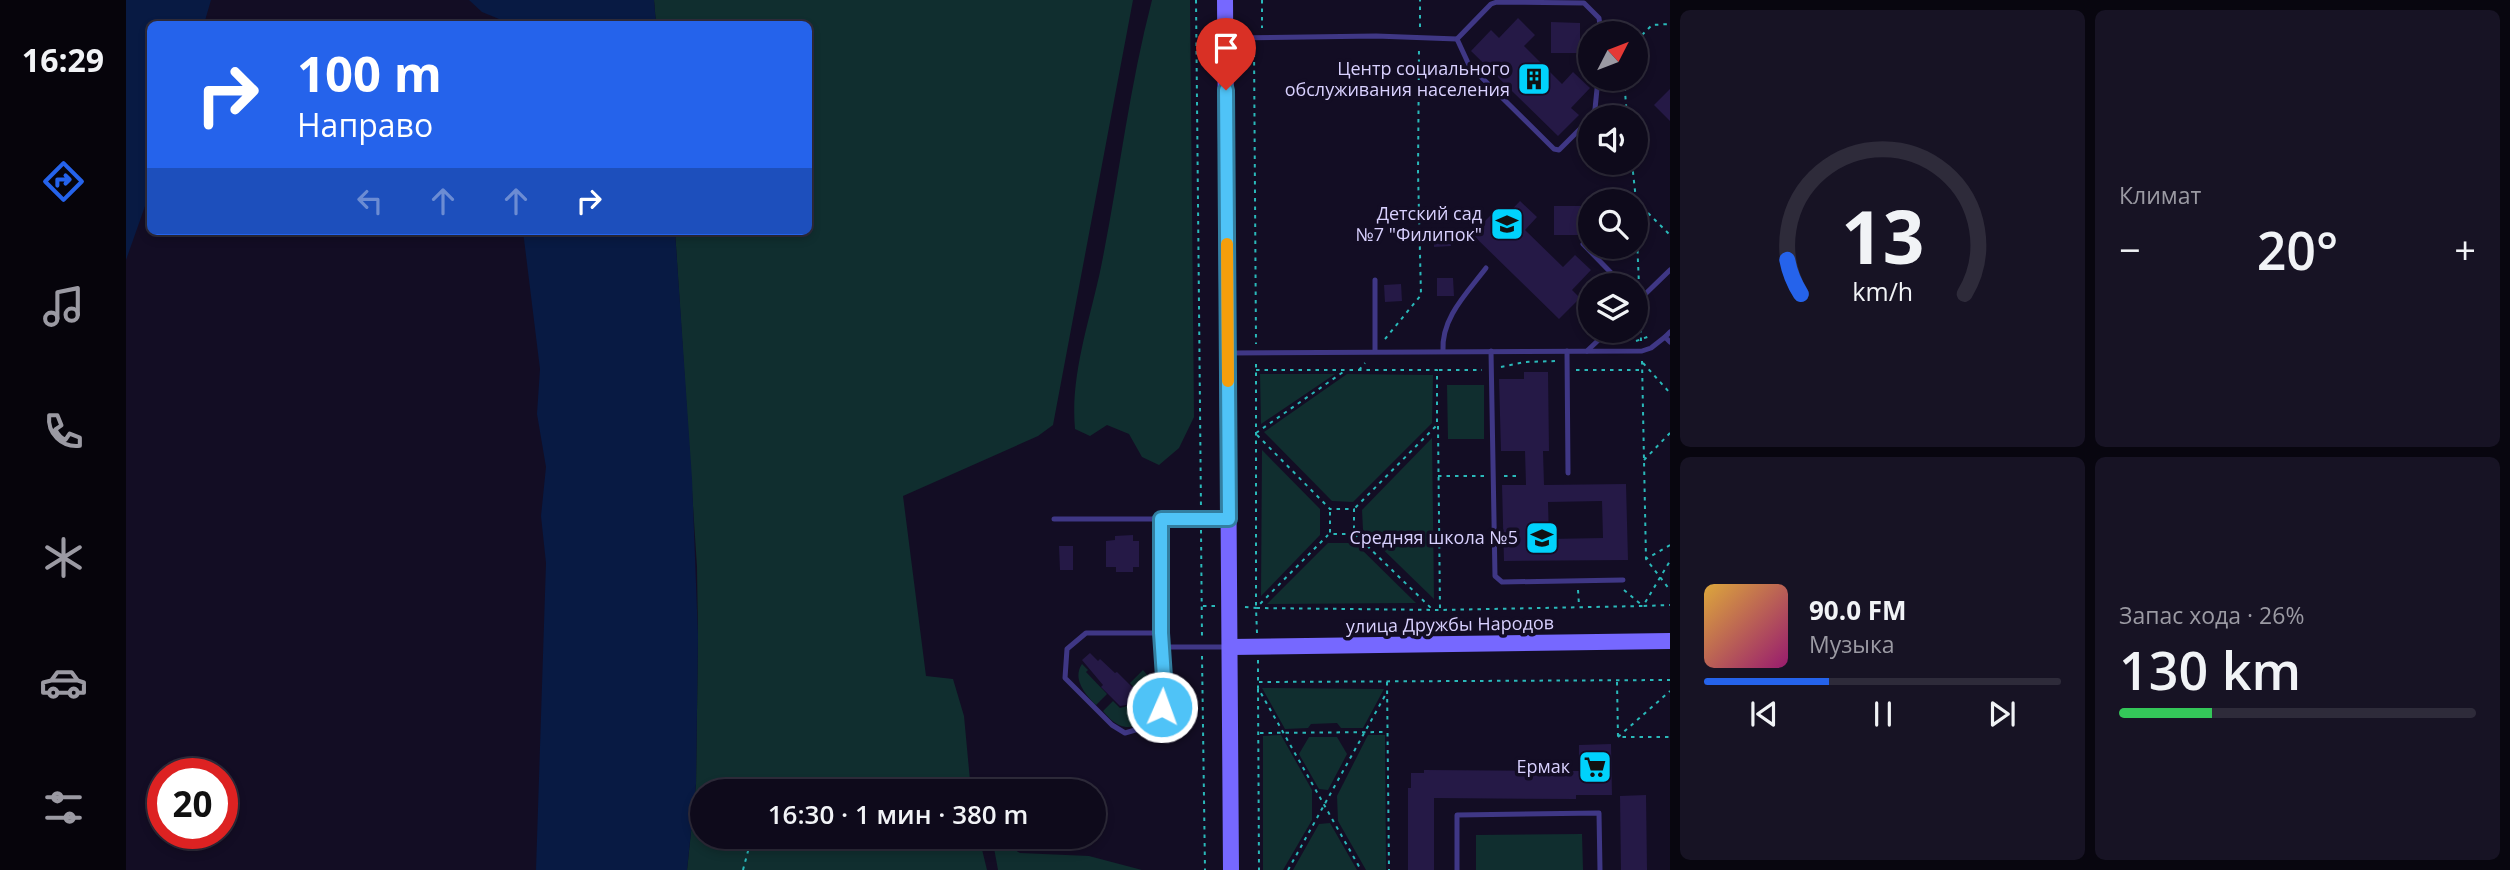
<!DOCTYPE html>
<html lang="ru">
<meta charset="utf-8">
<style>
body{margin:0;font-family:"Open Sans",sans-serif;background:#171324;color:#f1f3f6;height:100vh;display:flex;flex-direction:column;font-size:26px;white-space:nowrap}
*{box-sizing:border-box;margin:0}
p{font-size:23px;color:#9b9aa3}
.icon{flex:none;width:38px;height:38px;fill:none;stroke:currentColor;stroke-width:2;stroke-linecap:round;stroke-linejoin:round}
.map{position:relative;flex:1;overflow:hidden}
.panel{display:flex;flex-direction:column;gap:10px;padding:10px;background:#08060f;width:840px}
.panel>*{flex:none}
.guide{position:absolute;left:21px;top:21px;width:665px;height:214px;border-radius:10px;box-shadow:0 4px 10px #0003,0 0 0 2px #2e2b3a;background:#2563eb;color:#fff;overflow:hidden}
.needle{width:46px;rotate:48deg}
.fabs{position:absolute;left:1452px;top:21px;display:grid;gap:14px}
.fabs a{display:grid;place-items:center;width:70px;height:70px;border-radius:50%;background:#0e0a1b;box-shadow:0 4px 10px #0003,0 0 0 2px #2e2b3a;font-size:35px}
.speed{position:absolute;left:21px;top:758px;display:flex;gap:14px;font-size:35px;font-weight:700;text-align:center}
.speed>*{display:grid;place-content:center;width:91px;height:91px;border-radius:50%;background:#0e0a1b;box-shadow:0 4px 10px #0003,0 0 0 2px #2e2b3a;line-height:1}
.speed .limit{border:10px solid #d22;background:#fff;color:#111}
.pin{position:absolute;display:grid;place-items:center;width:60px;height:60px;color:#fff;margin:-72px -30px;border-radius:50% 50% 50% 0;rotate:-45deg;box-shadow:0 0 7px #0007}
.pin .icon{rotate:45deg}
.me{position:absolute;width:77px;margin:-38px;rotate:2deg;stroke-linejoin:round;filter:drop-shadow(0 0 5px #0008)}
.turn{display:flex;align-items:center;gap:24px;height:147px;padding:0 35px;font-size:32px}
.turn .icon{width:91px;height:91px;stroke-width:2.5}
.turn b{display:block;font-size:49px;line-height:60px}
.lanes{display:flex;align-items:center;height:66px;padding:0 35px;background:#0003;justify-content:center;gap:35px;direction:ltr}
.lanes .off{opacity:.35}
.big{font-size:52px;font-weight:600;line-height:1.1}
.panel .tile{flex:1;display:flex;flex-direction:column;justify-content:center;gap:10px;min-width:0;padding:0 24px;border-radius:10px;background:#171324}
.panel .dial{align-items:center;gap:0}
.dial svg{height:182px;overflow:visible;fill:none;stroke:#2e2b3a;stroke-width:7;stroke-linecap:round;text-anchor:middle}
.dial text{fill:#f1f3f6;stroke:none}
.song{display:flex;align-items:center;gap:21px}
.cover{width:84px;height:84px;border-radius:10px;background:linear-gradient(135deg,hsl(40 70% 55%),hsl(320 70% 35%))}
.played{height:7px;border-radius:4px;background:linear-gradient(90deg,#2563eb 35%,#2e2b3a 35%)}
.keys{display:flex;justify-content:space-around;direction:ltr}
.heat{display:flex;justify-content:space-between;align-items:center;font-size:38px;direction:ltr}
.charge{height:10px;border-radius:5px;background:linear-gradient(90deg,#34c759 26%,#2e2b3a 0)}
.panel .tiles{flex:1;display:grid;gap:10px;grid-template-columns:repeat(2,1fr)}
.trip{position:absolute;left:564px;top:779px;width:416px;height:70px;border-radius:35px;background:#0e0a1b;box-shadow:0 4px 10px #0003,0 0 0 2px #2e2b3a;font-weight:600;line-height:70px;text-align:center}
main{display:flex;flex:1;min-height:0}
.dock{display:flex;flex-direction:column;width:126px;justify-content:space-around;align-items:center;background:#06040b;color:#9b9aa3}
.dock .icon{width:49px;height:49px}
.dock .active{color:#2563eb}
.dock b{font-size:32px;color:#f1f3f6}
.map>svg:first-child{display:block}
</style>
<main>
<nav class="dock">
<b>16:29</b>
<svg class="icon active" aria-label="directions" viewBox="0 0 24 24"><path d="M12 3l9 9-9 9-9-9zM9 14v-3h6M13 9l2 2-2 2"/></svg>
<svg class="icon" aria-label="music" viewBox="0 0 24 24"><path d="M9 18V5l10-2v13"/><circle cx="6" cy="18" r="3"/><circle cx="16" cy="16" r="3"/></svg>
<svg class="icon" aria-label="phone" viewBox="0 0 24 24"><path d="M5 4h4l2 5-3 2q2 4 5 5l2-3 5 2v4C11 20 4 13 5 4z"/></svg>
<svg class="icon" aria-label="climate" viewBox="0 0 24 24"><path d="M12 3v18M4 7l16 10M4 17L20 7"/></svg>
<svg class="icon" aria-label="car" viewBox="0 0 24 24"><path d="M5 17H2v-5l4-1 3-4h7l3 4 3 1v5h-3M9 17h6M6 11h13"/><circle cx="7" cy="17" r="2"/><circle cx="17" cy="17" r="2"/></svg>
<svg class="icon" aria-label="filters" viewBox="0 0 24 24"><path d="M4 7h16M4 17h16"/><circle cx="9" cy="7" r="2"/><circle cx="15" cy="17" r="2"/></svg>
</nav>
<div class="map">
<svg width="1544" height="870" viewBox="0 0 1544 870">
<rect width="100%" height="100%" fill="#130d24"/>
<g fill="#102e2f">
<path d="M528,0H1007L927,425L912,436L777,496L800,676L827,679L838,716L845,791H576V836L853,837L861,870H561L570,784L572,636L571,567L549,231H682V24H530Z"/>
<path d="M1026,0H1064L1068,417L1053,448L1033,465L1016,457L1003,434L981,425L964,436L949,429C944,375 964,320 975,267C993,178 1003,88 1026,0Z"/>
<path d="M1134,374H1209L1135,424Z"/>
<path d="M1221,374L1307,375L1306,423L1227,502L1206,501L1138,432Z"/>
<path d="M1321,385H1358V439H1322Z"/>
<path d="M1306,438L1308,599L1237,530L1236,510Z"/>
<path d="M1136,450L1194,509V535L1135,596Z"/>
<path d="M1202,543H1229L1290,603L1141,604Z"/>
<path d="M956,664L962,670L960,672L981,694L970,705C959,694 946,679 956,664Z"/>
<path d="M1017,670L1033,689C1036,705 1017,729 1000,727C990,726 983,718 977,711L987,701L994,708L1009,704L1011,691L1004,683Z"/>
<path d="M1136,688L1258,689L1237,728H1215L1211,723L1185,724L1182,728L1159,729Z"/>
<path d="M1155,735L1186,790V820L1157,870H1137V736Z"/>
<path d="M1242,735H1259L1260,870H1240L1212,821L1211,796Z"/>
<path d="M1183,737H1211L1221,754L1202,790L1193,789L1173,754Z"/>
<path d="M1204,823L1231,870H1167L1193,824Z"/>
<path d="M1456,834L1457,870H1350V835Z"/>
<path d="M866,837H882L887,849L894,853L963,856L1016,870H872Z"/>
</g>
<g fill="#081a43">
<path d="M0,0H85L78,24H24V192L0,260Z"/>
<path d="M343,0H528L530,24H379L378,21L356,12Z"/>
<path d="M397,231H549L566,479L572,636L570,784L561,870H410L420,563L415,516L420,467L411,414L414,369Z"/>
</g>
<g fill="#251946" fill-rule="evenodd">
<path d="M1392,18L1409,35L1398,46L1436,84L1447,72L1464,88L1445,108L1453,115L1432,136L1345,51L1365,30L1373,38Z"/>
<path d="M1425,22L1454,23V53H1425Z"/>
<path d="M1544,89V121L1528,105Z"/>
<path d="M1394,201L1411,217L1399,230L1437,267L1449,255L1465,270L1446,290L1454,298L1433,319L1346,234L1366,214L1374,222Z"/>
<rect x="1428" y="206" width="30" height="29"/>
<path d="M1324,228L1325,246L1308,247V229Z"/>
<path d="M1311,278H1327L1328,296H1311Z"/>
<path d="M1275,284L1276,301L1259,302L1258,285Z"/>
<path d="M1398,372H1422L1423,451H1417L1418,485L1500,484L1502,560L1378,561L1376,485H1400L1399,451H1375L1373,379H1398ZM1476,501L1477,538L1423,539L1422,502Z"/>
<path d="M1007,535V541H1013V567H1007V572H990V567H980V541L989,540V536Z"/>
<path d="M933,546H947V570H934Z"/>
<path d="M964,653L972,661L974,659L989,673L991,672L1009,690L1006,704L994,706L975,687L977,685L956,660Z"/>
<path d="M1485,744L1486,795H1450V799L1308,798V870H1282V788H1285V773H1298V770L1453,771V745Z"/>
<path d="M1520,795L1521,870H1495L1494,796Z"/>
</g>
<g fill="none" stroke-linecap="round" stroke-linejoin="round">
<g stroke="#2ab9ba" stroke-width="2" stroke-dasharray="3.5 5" stroke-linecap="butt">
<path d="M1070,0L1075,510"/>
<path d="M1136,0V28"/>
<path d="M1294,27V0"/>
<path d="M1510,41L1526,25L1544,24"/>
<path d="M1128,45L1130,344"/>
<path d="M1498,79L1501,117"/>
<path d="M1506,163L1510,200"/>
<path d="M1510,201L1544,235"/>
<path d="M1510,216L1513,285"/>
<path d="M1514,312L1515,341"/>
<path d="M1259,339L1295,295L1292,172L1293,47"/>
<path d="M1510,341L1524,336"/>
<path d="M1516,361L1520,559"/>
<path d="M1517,363L1544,393"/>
<path d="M1130,364V606"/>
<path d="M1375,367L1399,362L1432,361"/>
<path d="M1130,370H1311V425L1228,509"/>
<path d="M1233,370L1239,363"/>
<path d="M1313,370H1356"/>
<path d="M1450,370H1514"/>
<path d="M1312,426L1314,609"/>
<path d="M1130,433L1220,370"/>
<path d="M1131,435L1204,509H1228V534H1204V509"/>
<path d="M1518,460L1544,433"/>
<path d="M1312,476H1358"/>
<path d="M1378,476H1391"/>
<path d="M1075,530L1076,639"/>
<path d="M1229,534L1305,608"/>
<path d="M1544,545L1520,559L1544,590"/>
<path d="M1452,590L1453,605"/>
<path d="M1498,590L1517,606L1544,605"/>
<path d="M1077,606H1089"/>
<path d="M1119,607L1130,608L1202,535"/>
<path d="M1131,633L1130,608L1314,610L1517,606L1544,561"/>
<path d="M1076,656L1079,870"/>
<path d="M1132,660V688L1235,870"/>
<path d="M1133,682L1544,680"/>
<path d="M1261,682L1263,870"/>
<path d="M1491,682L1492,737H1544"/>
<path d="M1132,689L1133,870"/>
<path d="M1134,733L1261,732"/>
<path d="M1492,737L1544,691"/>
<path d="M617,870L626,836"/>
<path d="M1162,870L1261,692"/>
</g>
<g stroke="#3f3785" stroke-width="5">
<path d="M1103,38L1250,36L1331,39"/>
<path d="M1331,39L1343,65L1428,149L1433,150L1465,118"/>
<path d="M1331,39L1365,4L1371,2L1458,3L1473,18L1475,33"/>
<path d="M1465,117L1469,109L1472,79"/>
<path d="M1457,244L1497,285"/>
<path d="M1249,280V351"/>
<path d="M1510,303L1544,270"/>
<path d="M1544,332L1539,337L1544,342"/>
<path d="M1317,351C1315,318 1341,293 1360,268"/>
<path d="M1365,351L1369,576L1376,582L1497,580"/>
<path d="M1441,351L1442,473"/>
<path d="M1461,351L1482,331"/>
<path d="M1105,353L1516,351L1525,348L1539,337"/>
<path d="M928,519H1100"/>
<path d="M1035,633H960L941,649L939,678L986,725L999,733L1016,728L1032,714L1038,700L1035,633V519"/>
<path d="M1036,647H1103"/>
<path d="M1331,870V815L1473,813L1474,870"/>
</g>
<g stroke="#7668ff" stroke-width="16">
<path d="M1099,0L1105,870"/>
<path d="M1104,647L1544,641"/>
</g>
</g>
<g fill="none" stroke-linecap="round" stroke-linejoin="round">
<defs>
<path id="route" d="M1036,707L1039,692L1035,633V519H1103L1100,90"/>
</defs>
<use href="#route" stroke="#337fa1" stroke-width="18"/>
<use href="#route" stroke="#4fc3f7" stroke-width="12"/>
<path stroke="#f59e0b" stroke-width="12" d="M1101,244L1102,381"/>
</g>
<defs>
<symbol id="building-square" viewBox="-11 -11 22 22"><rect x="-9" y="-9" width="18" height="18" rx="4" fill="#00d2fc" stroke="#130d24"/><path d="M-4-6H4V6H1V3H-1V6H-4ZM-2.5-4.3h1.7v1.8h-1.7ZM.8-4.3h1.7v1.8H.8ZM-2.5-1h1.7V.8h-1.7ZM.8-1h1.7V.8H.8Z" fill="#111"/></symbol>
<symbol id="school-square" viewBox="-11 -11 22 22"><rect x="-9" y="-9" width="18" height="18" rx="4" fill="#00d2fc" stroke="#130d24"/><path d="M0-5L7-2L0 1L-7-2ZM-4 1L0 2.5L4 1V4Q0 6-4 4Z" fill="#111"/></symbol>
<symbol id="supermarket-square" viewBox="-11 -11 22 22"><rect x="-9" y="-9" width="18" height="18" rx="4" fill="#00d2fc" stroke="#130d24"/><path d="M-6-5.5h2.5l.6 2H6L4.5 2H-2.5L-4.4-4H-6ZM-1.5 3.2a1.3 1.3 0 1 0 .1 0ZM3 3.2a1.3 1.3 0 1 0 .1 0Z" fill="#111"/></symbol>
</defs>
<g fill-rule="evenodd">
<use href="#building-square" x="1389" y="60" width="38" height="38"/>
<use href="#school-square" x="1362" y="205" width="38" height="38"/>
<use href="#school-square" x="1397" y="519" width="38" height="38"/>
<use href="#supermarket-square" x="1450" y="748" width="38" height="38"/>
</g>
<g text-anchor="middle" stroke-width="7" stroke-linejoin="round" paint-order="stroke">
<g font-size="18" fill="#d9d1ff" stroke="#130d24" text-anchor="end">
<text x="1384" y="75">Центр социального<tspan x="1384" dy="21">обслуживания населения</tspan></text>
<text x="1356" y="220">Детский сад<tspan x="1356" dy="21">№7 "Филипок"</tspan></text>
<text x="1392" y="544">Средняя школа №5</text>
<text x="1444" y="773">Ермак</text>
</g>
<g font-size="18" fill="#d9d1ff" stroke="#130d24">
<text transform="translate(1324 625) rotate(-1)" y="6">улица Дружбы Народов</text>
</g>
</g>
</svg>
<div class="fabs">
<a><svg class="needle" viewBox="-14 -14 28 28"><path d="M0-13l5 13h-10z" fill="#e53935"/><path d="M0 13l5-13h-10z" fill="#9b9aa3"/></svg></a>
<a><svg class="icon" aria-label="sound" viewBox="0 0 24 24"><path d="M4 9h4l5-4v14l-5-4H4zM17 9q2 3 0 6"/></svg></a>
<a><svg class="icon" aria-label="search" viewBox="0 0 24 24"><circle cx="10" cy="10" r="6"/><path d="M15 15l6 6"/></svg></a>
<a><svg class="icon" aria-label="layers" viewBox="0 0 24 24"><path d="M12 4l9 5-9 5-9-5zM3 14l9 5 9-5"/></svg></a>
</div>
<div class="speed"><div class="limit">20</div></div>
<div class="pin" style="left:1100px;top:90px;background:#d93025"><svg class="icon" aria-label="arrive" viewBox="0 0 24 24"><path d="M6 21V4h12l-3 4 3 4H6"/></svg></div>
<svg class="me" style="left:1036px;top:707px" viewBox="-20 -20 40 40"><circle r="17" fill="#4fc3f7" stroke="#fff" stroke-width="3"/><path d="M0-11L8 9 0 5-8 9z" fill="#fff"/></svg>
<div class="trip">16:30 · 1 мин · 380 m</div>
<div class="guide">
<div class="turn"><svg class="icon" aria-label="right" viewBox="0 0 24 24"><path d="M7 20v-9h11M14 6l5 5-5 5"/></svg><div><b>100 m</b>Направо</div></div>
<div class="lanes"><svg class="icon off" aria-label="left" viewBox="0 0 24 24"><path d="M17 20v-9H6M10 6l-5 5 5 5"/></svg><svg class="icon off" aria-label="ahead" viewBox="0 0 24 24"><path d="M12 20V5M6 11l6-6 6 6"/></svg><svg class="icon off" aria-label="ahead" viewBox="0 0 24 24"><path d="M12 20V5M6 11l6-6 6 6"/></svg><svg class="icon" aria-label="right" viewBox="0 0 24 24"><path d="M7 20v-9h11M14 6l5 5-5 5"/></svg></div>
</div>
</div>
<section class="panel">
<div class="tiles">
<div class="tile dial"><svg viewBox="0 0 100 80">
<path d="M14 69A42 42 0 1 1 86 69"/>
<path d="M14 69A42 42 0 0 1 8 54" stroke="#2563eb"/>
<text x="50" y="56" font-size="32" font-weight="700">13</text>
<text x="50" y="72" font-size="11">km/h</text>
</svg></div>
<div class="tile"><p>Климат</p>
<div class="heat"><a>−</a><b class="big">20°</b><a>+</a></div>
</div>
<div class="tile">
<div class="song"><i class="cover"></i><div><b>90.0 FM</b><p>Музыка</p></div></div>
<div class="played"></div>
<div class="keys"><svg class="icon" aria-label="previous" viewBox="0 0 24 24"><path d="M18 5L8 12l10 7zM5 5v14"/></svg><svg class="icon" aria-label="pause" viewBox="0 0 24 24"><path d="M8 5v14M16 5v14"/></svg><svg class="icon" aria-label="next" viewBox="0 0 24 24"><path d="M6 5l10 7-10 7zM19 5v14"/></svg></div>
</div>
<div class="tile"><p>Запас хода · 26%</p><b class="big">130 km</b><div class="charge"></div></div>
</div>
</section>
</main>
